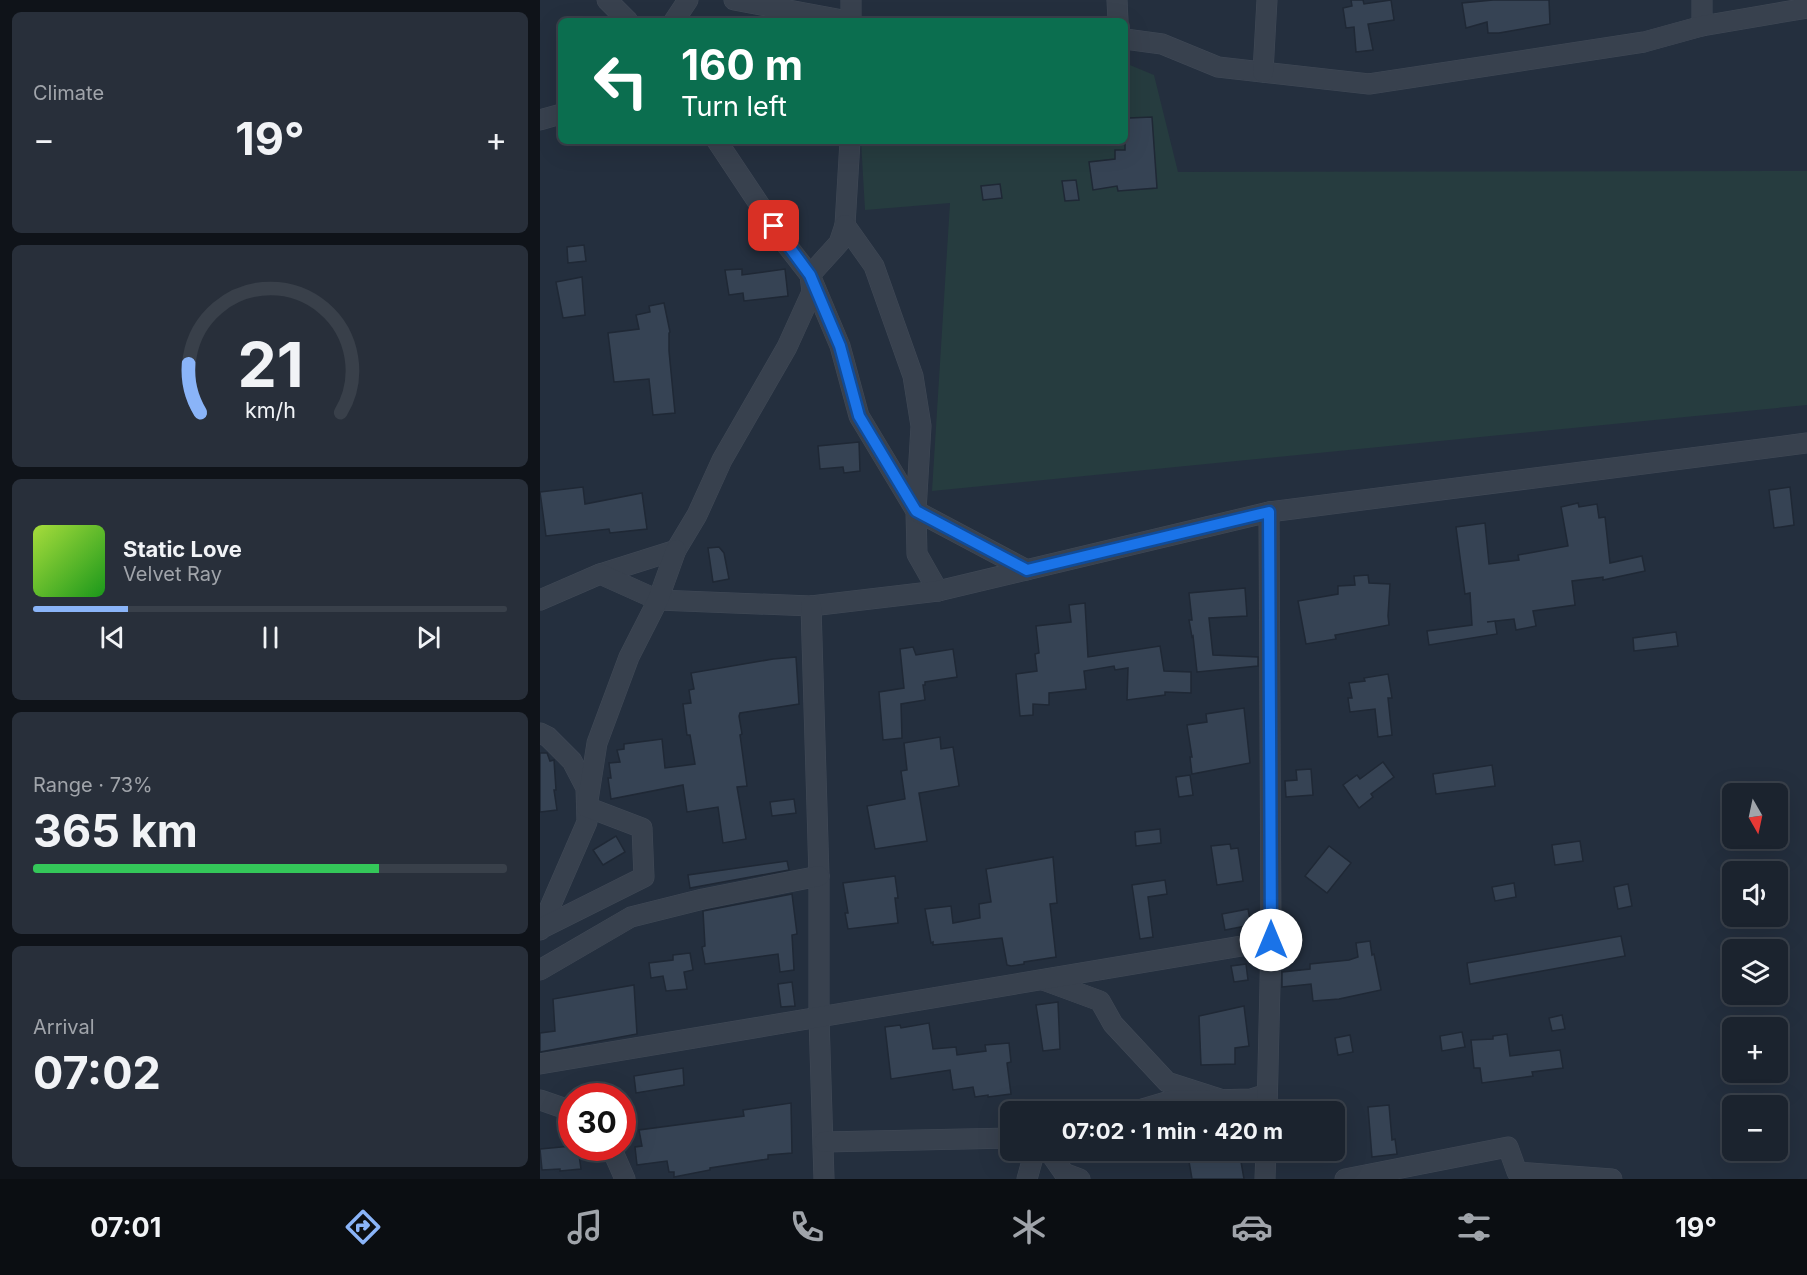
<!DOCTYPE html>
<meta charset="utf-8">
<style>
body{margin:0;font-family:Inter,sans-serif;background:#282f3a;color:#f1f3f6;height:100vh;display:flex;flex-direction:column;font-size:22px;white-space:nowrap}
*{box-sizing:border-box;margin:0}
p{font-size:20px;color:#a0a4aa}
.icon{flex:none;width:33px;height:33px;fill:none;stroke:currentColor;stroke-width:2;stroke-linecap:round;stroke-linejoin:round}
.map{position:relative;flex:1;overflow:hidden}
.side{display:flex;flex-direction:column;gap:12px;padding:12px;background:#0f1319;width:540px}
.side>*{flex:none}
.banner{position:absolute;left:18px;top:18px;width:570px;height:126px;border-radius:9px;box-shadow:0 6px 24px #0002,0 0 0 2px #39404a;background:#0b6e4f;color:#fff;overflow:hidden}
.needle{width:39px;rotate:171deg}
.controls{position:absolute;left:1182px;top:783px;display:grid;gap:12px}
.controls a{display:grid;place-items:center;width:66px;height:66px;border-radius:9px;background:#1b232e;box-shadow:0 6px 24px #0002,0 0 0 2px #39404a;font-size:30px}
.speed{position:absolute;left:18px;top:1083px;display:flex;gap:12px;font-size:30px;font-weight:700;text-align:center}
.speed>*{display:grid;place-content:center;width:78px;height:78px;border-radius:50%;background:#1b232e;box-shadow:0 6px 24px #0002,0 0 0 2px #39404a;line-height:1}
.speed .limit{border:9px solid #d22;background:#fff;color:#111}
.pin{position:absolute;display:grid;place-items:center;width:51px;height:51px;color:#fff;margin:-26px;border-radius:12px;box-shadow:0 3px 9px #0006}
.me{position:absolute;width:66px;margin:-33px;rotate:0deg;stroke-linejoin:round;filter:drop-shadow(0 0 4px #0008)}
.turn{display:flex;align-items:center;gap:21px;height:126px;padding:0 24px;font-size:27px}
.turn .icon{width:78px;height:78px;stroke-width:2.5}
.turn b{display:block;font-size:42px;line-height:51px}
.big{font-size:45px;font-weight:700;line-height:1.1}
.side .tile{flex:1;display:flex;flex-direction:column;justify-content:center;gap:9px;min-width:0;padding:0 21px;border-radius:9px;background:#282f3a}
.side .dial{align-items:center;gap:0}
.dial svg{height:156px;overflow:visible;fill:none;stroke:#39404a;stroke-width:7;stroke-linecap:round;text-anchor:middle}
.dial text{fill:#f1f3f6;stroke:none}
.song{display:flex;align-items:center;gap:18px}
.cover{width:72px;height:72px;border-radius:9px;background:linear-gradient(135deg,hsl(80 70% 55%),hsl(120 70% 35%))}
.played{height:6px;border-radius:3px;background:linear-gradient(90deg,#8ab4f8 20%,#39404a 20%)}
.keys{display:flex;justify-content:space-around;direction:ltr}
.heat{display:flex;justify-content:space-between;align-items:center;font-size:33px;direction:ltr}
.charge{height:9px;border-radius:4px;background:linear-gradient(90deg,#34c759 73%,#39404a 0)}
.trip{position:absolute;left:460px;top:1101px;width:345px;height:60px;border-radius:9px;background:#1b232e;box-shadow:0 6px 24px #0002,0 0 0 2px #39404a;font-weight:700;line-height:60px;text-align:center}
.dock{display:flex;height:96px;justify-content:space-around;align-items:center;background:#0b0e12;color:#a0a4aa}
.dock .icon{width:42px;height:42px}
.dock .on{color:#8ab4f8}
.dock b{font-size:27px;color:#f1f3f6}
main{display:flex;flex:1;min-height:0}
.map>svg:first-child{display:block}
</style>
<main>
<section class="side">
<div class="tile"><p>Climate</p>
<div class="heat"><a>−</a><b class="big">19°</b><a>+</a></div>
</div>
<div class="tile dial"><svg viewBox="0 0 100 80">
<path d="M14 69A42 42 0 1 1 86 69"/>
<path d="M14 69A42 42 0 0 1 8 44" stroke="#8ab4f8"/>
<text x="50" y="56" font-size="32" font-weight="700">21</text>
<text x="50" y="72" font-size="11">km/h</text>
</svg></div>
<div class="tile">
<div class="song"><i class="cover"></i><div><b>Static Love</b><p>Velvet Ray</p></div></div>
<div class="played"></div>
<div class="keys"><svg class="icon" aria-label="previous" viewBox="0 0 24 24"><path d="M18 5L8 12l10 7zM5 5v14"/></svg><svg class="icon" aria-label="pause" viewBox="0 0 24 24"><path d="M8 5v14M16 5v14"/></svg><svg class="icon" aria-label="next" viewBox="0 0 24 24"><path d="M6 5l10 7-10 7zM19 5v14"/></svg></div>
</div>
<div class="tile"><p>Range · 73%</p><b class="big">365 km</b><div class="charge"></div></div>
<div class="tile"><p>Arrival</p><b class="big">07:02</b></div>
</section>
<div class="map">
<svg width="1267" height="1179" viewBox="0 0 1267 1179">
<rect width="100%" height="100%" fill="#242f3e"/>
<path fill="#263c3f" d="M585,63L614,75L638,172L1267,171V405L392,491L410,203L325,210L321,141H585Z"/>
<g fill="#364354" stroke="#1f2835" stroke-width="1.5">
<path d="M811,0H823L824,4L851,0L854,20L828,24L833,50L816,52L814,27L806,28L803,8L812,6Z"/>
<path d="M953,0H1009L1010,24L959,33H948L947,22L926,28L922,3Z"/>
<path d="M612,117L617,188L578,191L577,186L553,190L549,162L575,159V150H585V121H589V118Z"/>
<path d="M536,180L539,200L525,201L522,181Z"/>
<path d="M460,184L462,198L443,200L441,186Z"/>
<path d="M44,245L46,261L28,263L27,247Z"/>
<path d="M202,269V275L245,269L248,296L204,301L203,293L189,295L185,270Z"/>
<path d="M42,277L45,315L23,318L16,282Z"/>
<path d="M124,303L130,332L129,333V351L135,413L113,415L109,379L74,382L68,333L99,329L96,315L110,312L109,306Z"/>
<path d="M319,442L320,471L304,473L303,467L280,469L278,446Z"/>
<path d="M43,487L45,504L102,493L107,529L70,533L69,529L6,536L0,492Z"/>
<path d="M1250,487L1254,525L1234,528L1229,490Z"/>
<path d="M1038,503L1039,507L1057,504L1059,518L1065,517L1070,563L1102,556L1105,571L1063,580V577L1032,581L1035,605L993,611L996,626L976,630L974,619L947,622L955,621L957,634L889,645L887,631L932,625L930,593L925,594L916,527L945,523L949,564L979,560L978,555L1028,546L1021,507Z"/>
<path d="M179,547L184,553L189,579L173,582L168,548Z"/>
<path d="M828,575L829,583L850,584L848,616L849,625L795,635L796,639L766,644L758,601L798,594V586L815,585L814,576Z"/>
<path d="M705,588L707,616L669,618L673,655L718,657V666L657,672L653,636L652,637L649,620H652L649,593Z"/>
<path d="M545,603L548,657L620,646L624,671L651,672V693L625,692V695L587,700L588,668L575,670L574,666L544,671L546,689L509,693V705L493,704V715L480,716L476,674L497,671L495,654L499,653L496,626L531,622L529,605Z"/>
<path d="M1136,632L1138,646L1094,651L1093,638Z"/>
<path d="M373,647L376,655L413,649L417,677L385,682V685H383L385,700L361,704L362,738L343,740L339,692L364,688L360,649Z"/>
<path d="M256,657L259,704L200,713L199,716L202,734L200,735L207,786L197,787L206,839L183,843L178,807L147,812L143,785L71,799L68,778H71L69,763L80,762L77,750L84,749V744L122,739L125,768L155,764L150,735H147L143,704L151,703L149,690L154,689L151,673L233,659Z"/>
<path d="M848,674L852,698H848L852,735L838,737L835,709L810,712L808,698H812L809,683L825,681L824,678Z"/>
<path d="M704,708L710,763L652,774L650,757H652L647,725L667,722L666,714Z"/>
<path d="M400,737L401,749L413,747L419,786L379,793L387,841L335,849L327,806L365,799L361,771L367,770L364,743Z"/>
<path d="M0,753H7L10,761L14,760L16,790H14L17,810L0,812Z"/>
<path d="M843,762L854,777L831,794L833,797L819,808L803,785L817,775L820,779Z"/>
<path d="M952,765L955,786L896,794L893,774Z"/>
<path d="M771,769L773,795L746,797L745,781L757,780L756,770Z"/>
<path d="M650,775L653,795L639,797L636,777Z"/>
<path d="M254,799L256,813L232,816L230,802Z"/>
<path d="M620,829L621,843L596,846L595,832Z"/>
<path d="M76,836L85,852L63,865L53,850Z"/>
<path d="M1040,841L1043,861L1015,865L1012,845Z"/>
<path d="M690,844L691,849L698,848L703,881L677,885L671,846Z"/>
<path d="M789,846L811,863L787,893L765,876Z"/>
<path d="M513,857L517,903L510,904L516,957L484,962V964L471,966L467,965L462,938L393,945V942L391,943L385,909L411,906L413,923L440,918L439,904L451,902L446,869Z"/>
<path d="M247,861L249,870L150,888L148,875Z"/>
<path d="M355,876L358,898H355L358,923L308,929L305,913H308L303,883Z"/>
<path d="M625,880L627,894L608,897L613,937L600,939L592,885Z"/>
<path d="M974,883L976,897L955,901L952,887Z"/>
<path d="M1088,884L1092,906L1078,909L1074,887Z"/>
<path d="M252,894L257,934L252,935L254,970L240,972L238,954L165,964L162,947L165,946L163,911Z"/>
<path d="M708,909L711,925L685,930L682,914Z"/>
<path d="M1081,936L1085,956L930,984L927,963Z"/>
<path d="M830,941L832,955L834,954L841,990L799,999L773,1001L771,984L742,987V972L770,969V964L809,960L818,957L816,943Z"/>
<path d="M150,953L153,970L144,972L147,989L126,991L123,976L111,978L109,963L133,960V955Z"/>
<path d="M706,964L708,980L694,982L691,966Z"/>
<path d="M252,982L255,1006L241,1007L238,984Z"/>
<path d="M94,985L97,1034L0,1052V1033L15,1031L13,999Z"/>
<path d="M518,1002L520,1049L503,1051L496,1005Z"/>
<path d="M704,1006L709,1046L695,1048V1064L661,1065L659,1016Z"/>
<path d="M1022,1015L1025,1029L1012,1031L1009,1018Z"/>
<path d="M389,1023L393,1049L416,1047L417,1055L446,1051L445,1045L469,1043L471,1062L467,1063L471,1094L448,1097V1095L435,1097L433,1087L413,1090L410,1070L351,1079L345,1027L360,1025L361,1028Z"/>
<path d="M922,1032L925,1047L902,1051L900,1036Z"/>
<path d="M967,1034L970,1056L1020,1050L1023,1068L992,1072L993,1076L942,1083L940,1068H934L931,1040L953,1039V1036Z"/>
<path d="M810,1035L813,1052L798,1055L795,1038Z"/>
<path d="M143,1068L144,1085L96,1093L94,1076Z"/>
<path d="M251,1103L252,1153L228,1155V1159L170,1168V1170L134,1177V1172H129L127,1161L97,1165L95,1147L102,1146L99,1130L204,1116L203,1110Z"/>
<path d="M849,1105L852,1140L855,1139L857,1154L832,1157L828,1107Z"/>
<path d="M32,1146L38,1148L41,1169L20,1171V1169L2,1170L0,1149Z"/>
<path d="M647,1150H699L704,1179H652Z"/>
</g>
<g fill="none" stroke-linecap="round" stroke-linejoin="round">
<defs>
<g id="minor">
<path d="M67,0L88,21"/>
<path d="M194,0L308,21"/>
<path d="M311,0V21"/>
<path d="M577,0L578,21"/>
<path d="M134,21L148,0"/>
<path d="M1162,26V0"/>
<path d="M585,39L622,44L678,67L829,84L1104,42L1162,26L1267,8"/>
<path d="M723,72L727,0"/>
<path d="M0,120L21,114"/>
<path d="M177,141L245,243L270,275L300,346L319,416L376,511L377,554L398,591"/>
<path d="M305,225L310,141"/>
<path d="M60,574L136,550L157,515L182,460L247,347L272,292L270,275L299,243L305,225L334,266L373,376L381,426L376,511L487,570"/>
<path d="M0,600L60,574L118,600L271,606L398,591L729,512L1267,443"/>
<path d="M271,606L279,876V1018L284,1179"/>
<path d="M0,733L8,737L32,761L46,788L47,822L0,930"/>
<path d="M0,929L104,877L102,828L47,807L57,743L89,657L118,600L136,550"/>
<path d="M0,970L91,917L163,899L279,876"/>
<path d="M503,980L560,1001L573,1024L627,1082L680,1099"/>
<path d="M0,1064L731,941"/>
<path d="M0,1100L32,1111"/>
<path d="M592,1112L629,1101L711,1099L727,1094"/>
<path d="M727,1112L731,941L729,512"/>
<path d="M284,1142L471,1138"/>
<path d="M69,1148L74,1154L85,1179"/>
<path d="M508,1150L524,1173L540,1179"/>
<path d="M487,1179L495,1150"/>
<path d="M725,1179L726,1150"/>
<path d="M805,1179L968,1147L977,1172L1072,1179"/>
</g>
</defs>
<use href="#minor" stroke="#414a57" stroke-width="21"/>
<use href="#minor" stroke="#38414e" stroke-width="20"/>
</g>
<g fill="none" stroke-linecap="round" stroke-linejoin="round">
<defs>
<path id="route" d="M234,226L270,275L300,346L319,416L376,511L487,570L729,512L731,940"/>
</defs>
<use href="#route" stroke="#114b97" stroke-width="15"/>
<use href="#route" stroke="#1a73e8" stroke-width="10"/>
</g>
</svg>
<div class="controls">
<a><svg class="needle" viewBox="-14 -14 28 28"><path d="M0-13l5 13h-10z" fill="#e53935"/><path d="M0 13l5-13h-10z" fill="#a0a4aa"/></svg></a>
<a><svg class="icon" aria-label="sound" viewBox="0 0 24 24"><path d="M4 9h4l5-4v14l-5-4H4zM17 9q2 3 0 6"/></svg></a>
<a><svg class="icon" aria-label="layers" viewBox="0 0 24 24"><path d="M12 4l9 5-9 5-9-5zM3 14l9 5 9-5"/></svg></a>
<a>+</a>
<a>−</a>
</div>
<div class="speed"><div class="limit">30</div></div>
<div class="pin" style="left:234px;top:226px;background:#d93025"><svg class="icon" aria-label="arrive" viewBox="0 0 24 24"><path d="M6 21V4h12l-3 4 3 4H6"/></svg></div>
<svg class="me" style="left:731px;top:940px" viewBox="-20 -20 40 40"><circle r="19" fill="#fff"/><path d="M0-13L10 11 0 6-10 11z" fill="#1a73e8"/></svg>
<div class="trip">07:02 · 1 min · 420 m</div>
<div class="banner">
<div class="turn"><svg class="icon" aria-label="left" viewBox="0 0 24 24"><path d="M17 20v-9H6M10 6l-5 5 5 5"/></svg><div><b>160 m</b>Turn left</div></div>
</div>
</div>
</main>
<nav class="dock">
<b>07:01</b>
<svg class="icon on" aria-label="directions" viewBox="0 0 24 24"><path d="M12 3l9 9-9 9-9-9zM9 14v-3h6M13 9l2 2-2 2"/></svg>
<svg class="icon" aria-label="music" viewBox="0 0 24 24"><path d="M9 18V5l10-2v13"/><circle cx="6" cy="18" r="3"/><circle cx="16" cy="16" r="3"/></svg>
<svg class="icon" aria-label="phone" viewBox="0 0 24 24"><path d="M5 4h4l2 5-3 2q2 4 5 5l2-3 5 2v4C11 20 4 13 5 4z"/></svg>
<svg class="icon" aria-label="climate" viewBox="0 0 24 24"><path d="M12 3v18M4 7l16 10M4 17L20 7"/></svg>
<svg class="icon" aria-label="car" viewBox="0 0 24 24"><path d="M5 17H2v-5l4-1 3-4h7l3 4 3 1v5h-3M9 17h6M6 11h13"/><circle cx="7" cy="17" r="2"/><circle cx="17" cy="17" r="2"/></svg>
<svg class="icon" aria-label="filters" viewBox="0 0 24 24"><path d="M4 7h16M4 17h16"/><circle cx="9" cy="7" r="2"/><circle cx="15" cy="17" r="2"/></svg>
<b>19°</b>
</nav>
